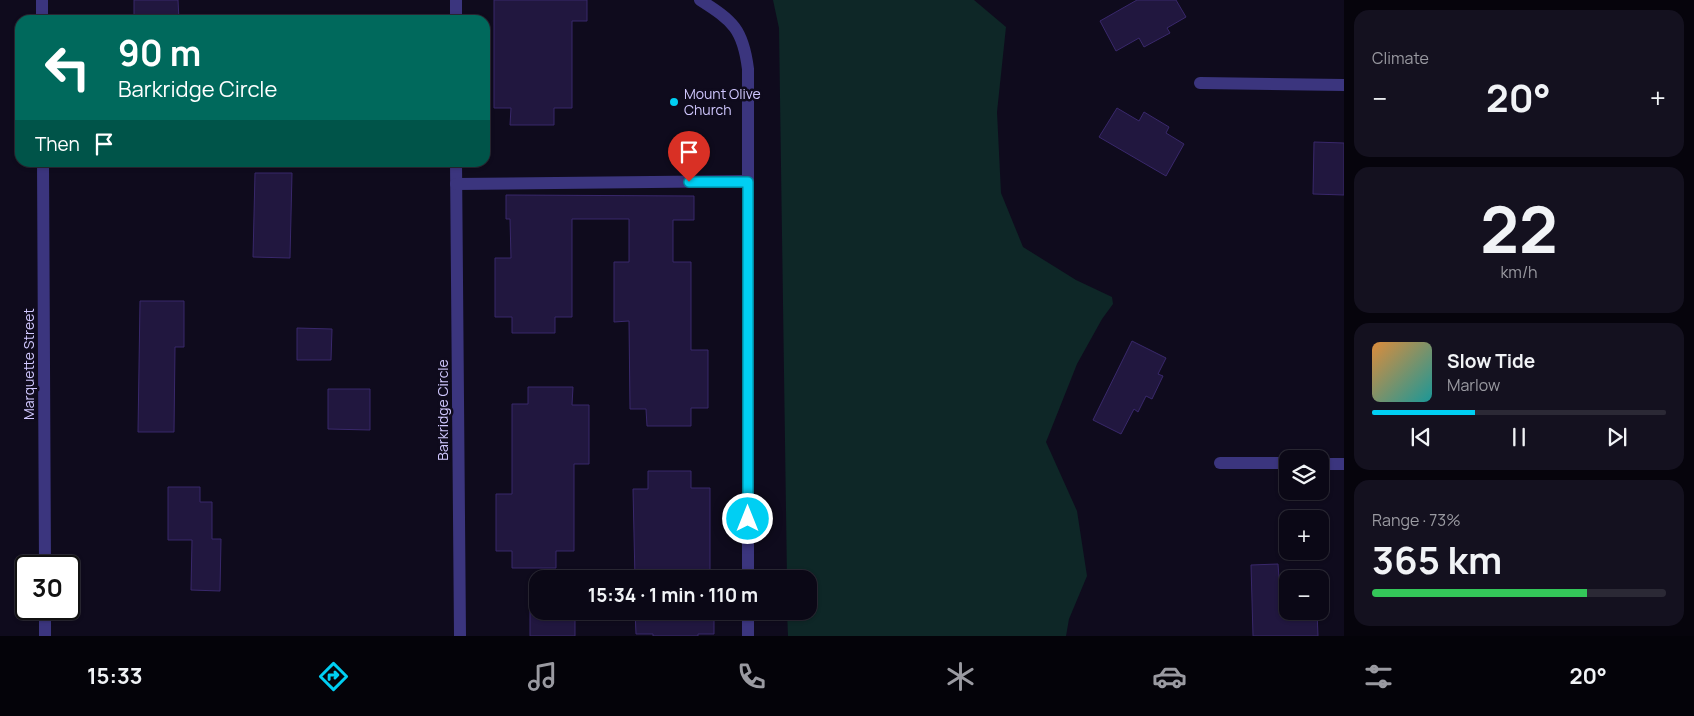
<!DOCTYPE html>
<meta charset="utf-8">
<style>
body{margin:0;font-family:Manrope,sans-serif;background:#14111f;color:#f1f3f6;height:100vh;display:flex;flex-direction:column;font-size:19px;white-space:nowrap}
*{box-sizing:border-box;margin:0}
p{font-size:16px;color:#9a9aa1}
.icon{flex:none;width:28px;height:28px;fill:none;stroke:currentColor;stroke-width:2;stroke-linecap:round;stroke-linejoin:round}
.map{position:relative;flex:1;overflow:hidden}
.side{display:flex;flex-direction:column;gap:10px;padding:10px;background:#06040c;width:350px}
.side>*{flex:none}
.top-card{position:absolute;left:15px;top:15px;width:475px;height:152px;border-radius:15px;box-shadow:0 1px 4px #0004,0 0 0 1px #2b2935;background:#00695c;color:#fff;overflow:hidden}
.tools{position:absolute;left:1279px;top:450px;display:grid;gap:10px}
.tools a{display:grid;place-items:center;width:50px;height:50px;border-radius:10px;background:#0b0816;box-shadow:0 1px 4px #0004,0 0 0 1px #2b2935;font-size:25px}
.speed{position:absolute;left:15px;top:555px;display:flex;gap:10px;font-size:25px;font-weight:700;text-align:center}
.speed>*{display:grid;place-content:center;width:65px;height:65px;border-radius:50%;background:#0b0816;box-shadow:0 1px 4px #0004,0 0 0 1px #2b2935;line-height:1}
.speed .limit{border:2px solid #111;border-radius:8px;background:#fff;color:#111}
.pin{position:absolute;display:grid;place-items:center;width:42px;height:42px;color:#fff;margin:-51px -21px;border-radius:50% 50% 50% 0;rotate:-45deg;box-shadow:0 0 5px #0007}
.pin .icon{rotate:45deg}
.me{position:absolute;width:55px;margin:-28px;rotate:0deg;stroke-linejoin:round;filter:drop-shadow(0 0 4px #0008)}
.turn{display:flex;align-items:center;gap:18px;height:105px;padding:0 20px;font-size:22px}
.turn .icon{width:65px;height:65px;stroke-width:2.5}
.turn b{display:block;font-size:35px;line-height:42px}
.then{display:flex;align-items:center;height:48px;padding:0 20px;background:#0003;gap:10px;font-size:19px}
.big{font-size:38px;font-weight:700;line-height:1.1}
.side .tile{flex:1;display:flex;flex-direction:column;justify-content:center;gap:8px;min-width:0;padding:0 18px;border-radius:15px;background:#14111f}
.side .dial{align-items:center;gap:0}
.dial b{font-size:65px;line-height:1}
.song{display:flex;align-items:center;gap:15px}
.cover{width:60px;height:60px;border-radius:8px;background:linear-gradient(135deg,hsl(30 70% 55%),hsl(180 70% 35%))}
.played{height:5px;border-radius:2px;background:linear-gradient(90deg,#00cff3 35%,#2b2935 35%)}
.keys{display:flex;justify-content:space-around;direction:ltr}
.heat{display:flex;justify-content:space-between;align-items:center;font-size:28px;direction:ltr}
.charge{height:8px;border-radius:4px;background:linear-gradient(90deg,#34c759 73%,#2b2935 0)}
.trip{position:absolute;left:529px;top:570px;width:288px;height:50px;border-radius:15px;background:#0b0816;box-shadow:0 1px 4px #0004,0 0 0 1px #2b2935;font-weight:700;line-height:50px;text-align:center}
.dock{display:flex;height:80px;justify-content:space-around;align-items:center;background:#040309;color:#9a9aa1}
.dock .icon{width:35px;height:35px}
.dock .on{color:#00cff3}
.dock b{font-size:22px;color:#f1f3f6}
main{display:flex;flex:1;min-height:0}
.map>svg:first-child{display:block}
</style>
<main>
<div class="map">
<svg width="1344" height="636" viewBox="0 0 1344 636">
<rect width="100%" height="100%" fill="#0f0b1d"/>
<path fill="#0e2727" d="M773,0H974L1006,27L997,112L1001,193L1023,247L1076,280L1112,297L1113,304L1102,319L1077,364L1046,442L1077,511L1087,576L1069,619L1066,636H788L787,611H808V579H787L779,28Z"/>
<g fill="#21173f" stroke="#39286b">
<path d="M134,0H178L179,20H134Z"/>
<path d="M494,0H587V21H572V108H554V125H510L511,108H494Z"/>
<path d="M1137,0H1176L1186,17L1167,28L1170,33L1144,47L1139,38L1116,51L1100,21Z"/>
<path d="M1117,108L1139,121L1144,112L1169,127L1166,133L1184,144L1166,176L1099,137Z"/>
<path d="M1314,142L1344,143V195L1313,194Z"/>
<path d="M255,173H292L290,258L253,257Z"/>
<path d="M506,195L694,196V220H673V262H691V350H708V408H691V426H647L646,409H630L629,321L614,322V262H629V219H572V317H555V333H512V317H495V258H511L510,219H506Z"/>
<path d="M140,301H184V347H175L174,432H138Z"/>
<path d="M297,328L332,329L331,360H297Z"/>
<path d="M1132,341L1166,358L1158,374L1163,376L1152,399L1146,396L1138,412L1134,409L1121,434L1093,420Z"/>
<path d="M528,387H573L572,405H589V464H574V551H556V568H512V551H496V494H512V404H528Z"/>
<path d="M328,389H370V430L328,429Z"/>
<path d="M648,471H691V488H710V575H714V579H635L633,489H648Z"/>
<path d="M168,487H200V502H212V539H221L220,591L191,590L192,540H168Z"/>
<path d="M1278,564L1279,578L1316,576V579H1288V611H1317L1318,636H1253L1251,565Z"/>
<rect x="530" y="611" width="45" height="25"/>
<path d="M635,611H714V634H698V636H653V634H636Z"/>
</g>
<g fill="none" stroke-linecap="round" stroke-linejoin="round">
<g stroke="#3b357e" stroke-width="12">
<path d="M42,0V20"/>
<path d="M700,0C733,21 743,29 748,69V579"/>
<path d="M456,20V0"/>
<path d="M1200,83L1344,85"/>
<path d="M43,162L45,566"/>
<path d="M456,162L460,636"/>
<path d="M456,184L748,181"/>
<path d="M1220,463H1288"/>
<path d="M1320,464H1344"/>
<path d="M45,609V636"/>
<path d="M748,611V636"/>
</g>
</g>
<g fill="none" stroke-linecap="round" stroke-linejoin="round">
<defs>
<path id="route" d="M689,182H748V519"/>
</defs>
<use href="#route" stroke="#00879e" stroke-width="12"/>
<use href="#route" stroke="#00cff3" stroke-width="9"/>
</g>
<circle fill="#00cff3" stroke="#0f0b1d" stroke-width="2" cx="674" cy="102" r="5"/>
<g text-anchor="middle" stroke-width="5" stroke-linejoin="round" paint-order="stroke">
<g font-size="14" fill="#d1c8ff" stroke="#0f0b1d" text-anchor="start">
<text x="684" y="99">Mount Olive<tspan x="684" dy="16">Church</tspan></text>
</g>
<g font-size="14" fill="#d1c8ff" stroke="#0f0b1d">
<text transform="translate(29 364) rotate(-90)" y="5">Marquette Street</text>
<text transform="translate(443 410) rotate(-90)" y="5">Barkridge Circle</text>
</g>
</g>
</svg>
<div class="tools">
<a><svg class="icon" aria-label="layers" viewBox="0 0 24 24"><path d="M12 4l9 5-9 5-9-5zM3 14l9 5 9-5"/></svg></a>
<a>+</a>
<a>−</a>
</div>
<div class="speed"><div class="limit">30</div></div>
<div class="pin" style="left:689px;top:182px;background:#d93025"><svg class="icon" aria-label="arrive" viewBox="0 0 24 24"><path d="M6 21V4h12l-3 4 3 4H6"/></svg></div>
<svg class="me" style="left:748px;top:519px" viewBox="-20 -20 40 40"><circle r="17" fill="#00cff3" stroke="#fff" stroke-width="3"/><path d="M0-11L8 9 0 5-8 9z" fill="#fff"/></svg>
<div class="trip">15:34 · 1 min · 110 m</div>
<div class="top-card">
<div class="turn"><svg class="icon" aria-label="left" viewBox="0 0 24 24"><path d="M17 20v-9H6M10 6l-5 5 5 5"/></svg><div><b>90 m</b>Barkridge Circle</div></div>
<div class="then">Then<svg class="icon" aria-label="arrive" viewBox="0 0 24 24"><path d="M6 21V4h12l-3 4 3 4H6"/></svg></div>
</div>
</div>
<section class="side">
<div class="tile"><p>Climate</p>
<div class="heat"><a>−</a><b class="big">20°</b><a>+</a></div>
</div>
<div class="tile dial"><b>22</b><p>km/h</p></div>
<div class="tile">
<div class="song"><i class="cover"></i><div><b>Slow Tide</b><p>Marlow</p></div></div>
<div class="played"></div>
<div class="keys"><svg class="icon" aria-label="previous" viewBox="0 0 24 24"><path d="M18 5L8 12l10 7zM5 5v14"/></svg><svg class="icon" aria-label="pause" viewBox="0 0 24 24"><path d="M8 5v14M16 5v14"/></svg><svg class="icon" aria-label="next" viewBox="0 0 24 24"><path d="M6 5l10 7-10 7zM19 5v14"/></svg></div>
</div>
<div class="tile"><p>Range · 73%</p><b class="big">365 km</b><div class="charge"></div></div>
</section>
</main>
<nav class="dock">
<b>15:33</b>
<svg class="icon on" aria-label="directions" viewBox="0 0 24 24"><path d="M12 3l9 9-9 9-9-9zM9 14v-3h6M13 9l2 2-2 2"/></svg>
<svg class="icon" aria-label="music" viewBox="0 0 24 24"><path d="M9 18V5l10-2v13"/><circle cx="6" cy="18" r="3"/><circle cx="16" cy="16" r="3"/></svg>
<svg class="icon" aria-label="phone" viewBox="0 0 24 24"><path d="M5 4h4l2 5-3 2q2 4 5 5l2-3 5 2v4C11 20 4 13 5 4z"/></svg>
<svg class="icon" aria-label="climate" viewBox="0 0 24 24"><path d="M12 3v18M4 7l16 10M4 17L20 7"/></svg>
<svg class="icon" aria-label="car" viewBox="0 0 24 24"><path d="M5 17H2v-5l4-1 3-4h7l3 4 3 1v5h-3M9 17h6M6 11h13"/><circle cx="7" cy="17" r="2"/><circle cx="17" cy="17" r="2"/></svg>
<svg class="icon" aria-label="filters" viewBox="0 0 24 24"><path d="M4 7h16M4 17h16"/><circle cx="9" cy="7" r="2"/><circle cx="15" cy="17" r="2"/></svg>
<b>20°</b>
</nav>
